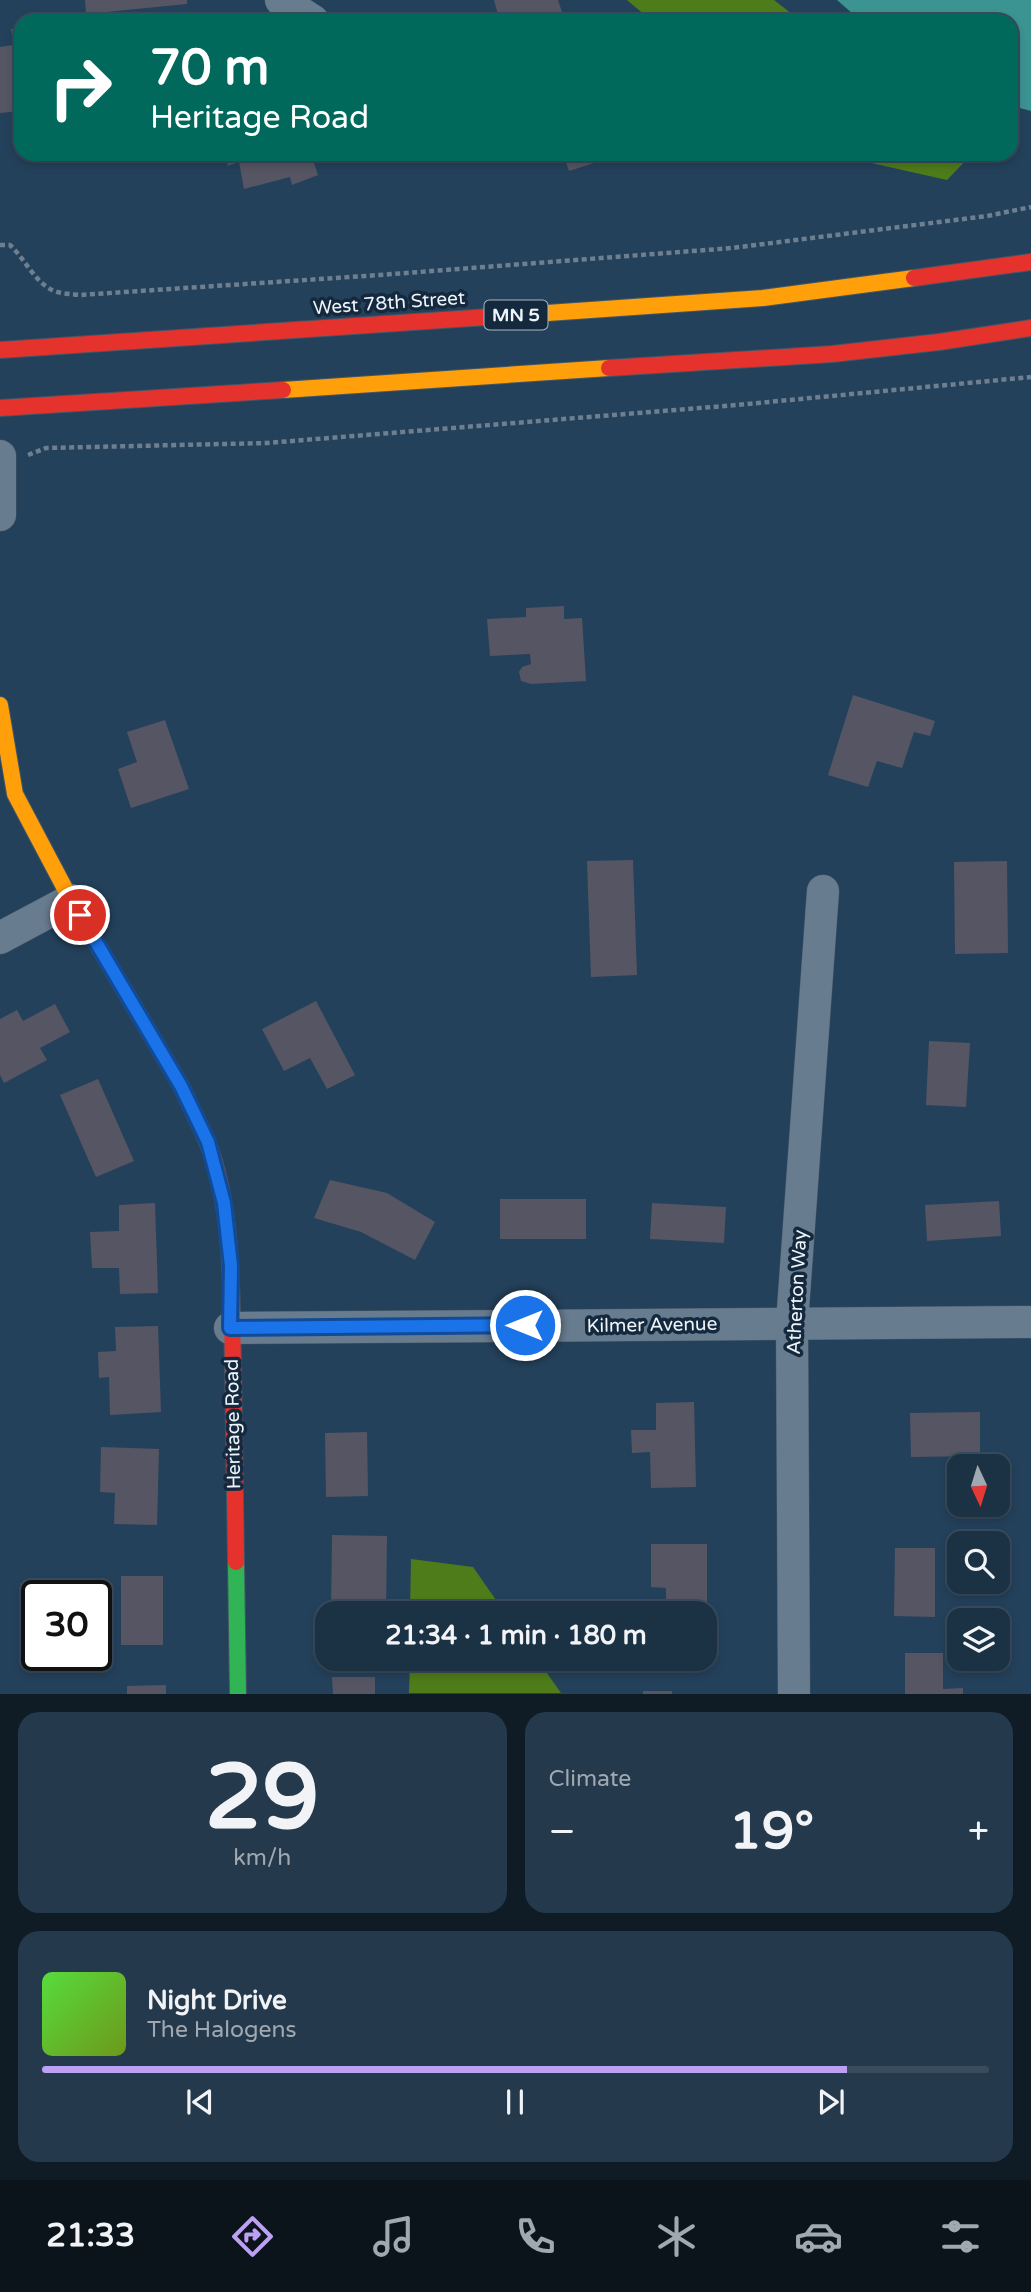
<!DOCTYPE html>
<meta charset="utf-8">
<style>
body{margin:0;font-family:"Varela Round",sans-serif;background:#24394b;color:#f1f3f6;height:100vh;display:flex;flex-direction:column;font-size:26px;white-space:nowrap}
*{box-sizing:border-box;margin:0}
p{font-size:23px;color:#a0a9b2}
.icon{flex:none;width:38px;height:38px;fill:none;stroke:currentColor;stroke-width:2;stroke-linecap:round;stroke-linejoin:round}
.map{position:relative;height:1694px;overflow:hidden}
.sheet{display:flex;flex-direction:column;gap:18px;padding:18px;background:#0f1b25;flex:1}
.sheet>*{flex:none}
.top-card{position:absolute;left:14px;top:14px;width:1004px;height:147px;border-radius:21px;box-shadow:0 4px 10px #0003,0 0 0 2px #394c5d;background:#00695c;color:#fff;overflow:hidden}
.needle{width:46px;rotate:176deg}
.buttons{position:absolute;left:947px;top:1454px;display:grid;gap:14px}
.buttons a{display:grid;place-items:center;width:63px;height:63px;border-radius:14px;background:#1b3144;box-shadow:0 4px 10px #0003,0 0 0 2px #394c5d;font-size:35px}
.speed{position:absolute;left:21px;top:1580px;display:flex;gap:14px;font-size:35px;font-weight:700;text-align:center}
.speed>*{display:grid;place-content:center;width:91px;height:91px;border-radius:50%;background:#1b3144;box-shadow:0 4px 10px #0003,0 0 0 2px #394c5d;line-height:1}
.speed .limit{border:4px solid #111;border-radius:10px;background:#fff;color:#111}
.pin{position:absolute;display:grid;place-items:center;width:60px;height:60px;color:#fff;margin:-30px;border:4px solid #fff;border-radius:50%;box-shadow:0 2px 7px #0007}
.me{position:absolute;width:77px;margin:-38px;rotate:270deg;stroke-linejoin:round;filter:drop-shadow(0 0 5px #0008)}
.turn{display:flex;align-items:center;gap:24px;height:147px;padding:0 21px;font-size:32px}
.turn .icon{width:91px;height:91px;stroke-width:2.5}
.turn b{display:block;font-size:49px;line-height:60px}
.big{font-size:52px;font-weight:700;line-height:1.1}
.sheet .tile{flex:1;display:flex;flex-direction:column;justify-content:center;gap:10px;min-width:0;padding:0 24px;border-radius:21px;background:#24394b}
.sheet .dial{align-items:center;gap:0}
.dial b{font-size:91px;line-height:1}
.song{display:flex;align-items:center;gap:21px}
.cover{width:84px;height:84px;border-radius:10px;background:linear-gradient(135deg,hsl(110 70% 55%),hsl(80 70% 35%))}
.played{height:7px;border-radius:4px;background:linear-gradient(90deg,#bca0f2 85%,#394c5d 85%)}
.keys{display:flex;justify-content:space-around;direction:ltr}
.heat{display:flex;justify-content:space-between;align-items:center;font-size:38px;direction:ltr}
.sheet .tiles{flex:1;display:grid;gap:18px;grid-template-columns:1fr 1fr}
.tile:last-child{grid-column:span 2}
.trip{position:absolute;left:315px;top:1601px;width:402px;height:70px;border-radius:21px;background:#1b3144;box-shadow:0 4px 10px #0003,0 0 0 2px #394c5d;font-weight:700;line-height:70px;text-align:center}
.dock{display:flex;height:112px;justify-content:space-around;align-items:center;background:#0b141b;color:#a0a9b2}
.dock .icon{width:49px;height:49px}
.dock .selected{color:#bca0f2}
.dock b{font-size:32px;color:#f1f3f6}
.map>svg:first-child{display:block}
</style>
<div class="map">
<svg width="1031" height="1694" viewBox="0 0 1031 1694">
<rect width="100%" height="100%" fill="#24415b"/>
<g fill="#4f7c1a">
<path d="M627,0H774L801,21H652Z"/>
<path d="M831,154H972L947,180Z"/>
<path d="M411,1559L473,1567L505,1613H410Z"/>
<path d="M410,1659H537L561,1693H409Z"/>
</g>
<path fill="#3b9392" d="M837,0H1031V111L1012,106V21H861Z"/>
<g fill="#565563">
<path d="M85,0H187V4L86,14Z"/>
<path d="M494,0H558L565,21H481L498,15Z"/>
<path d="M216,15V21H146V19Z"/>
<path d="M21,28V111L0,113V47L13,45L11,29Z"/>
<path d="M224,154H311L318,175L292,185L290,177L244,189L239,162L228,166Z"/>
<path d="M563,154H619V155L569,171Z"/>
<path d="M564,606V619L582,618L586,681L531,684L521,681L519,672L522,667L531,664L530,654L490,656L487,619L526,617V608Z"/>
<path d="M853,695L935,721L930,736L914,732L902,768L877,761L868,787L828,775Z"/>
<path d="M165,720L189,789L131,808L118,769L137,762L127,732Z"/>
<path d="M633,860L637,975L591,977L587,861Z"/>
<path d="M1007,861L1008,953L955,954L954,862Z"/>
<path d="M316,1001L355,1075L327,1089L310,1058L284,1071L262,1029Z"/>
<path d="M55,1004L70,1032L40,1048L47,1060L4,1083L0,1075V1019L17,1010L23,1021Z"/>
<path d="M929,1041L970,1043L966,1107L926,1105Z"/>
<path d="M98,1079L134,1161L96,1177L60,1095Z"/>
<path d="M330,1180L387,1193L435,1222L415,1260L361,1232L314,1218Z"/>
<rect x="500" y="1199" width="86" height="40"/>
<path d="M999,1201L1001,1236L927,1241L925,1205Z"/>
<path d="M155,1203L158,1293L120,1294L119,1268H92L90,1232L119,1231V1205Z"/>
<path d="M652,1203L726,1207L724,1243L650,1239Z"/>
<path d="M158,1326L161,1412L110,1415L109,1377L99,1378L98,1352L116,1351L115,1327Z"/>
<path d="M694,1402L696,1487L651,1488L650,1452L632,1453L631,1430H656V1403Z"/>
<path d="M980,1412V1456L911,1457L910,1413Z"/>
<path d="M367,1432L368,1496L326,1497L325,1433Z"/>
<path d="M101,1447L159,1449L157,1525L114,1524L115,1493L100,1492Z"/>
<path d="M332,1535L387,1536L386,1614H331Z"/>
<path d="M651,1544H707V1614H666V1588L651,1587Z"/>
<path d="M895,1548H935V1617L894,1616Z"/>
<rect x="121" y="1576" width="42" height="69"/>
<path d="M905,1653H943V1689L963,1688V1694H905Z"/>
<path d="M332,1677H375V1694H333Z"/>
<path d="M166,1685V1694H127V1686Z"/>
<rect x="643" y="1691" width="29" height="3"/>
</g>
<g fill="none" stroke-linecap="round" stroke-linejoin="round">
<defs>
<g id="street">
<path d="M281,0L313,21"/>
<path d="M0,456V515"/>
<path d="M0,938L71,900"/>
<path d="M230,1328L1031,1322"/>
<path d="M794,1694L792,1323L823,891"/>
</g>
<path id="fast" d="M236,1562L238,1694"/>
<g id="slow">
<path d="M533,314L763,298L914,278"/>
<path d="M283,390L609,368"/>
<path d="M0,705L15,794L71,900L181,1086L202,1130"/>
</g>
<g id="jam">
<path d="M914,278L1031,262"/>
<path d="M0,350L533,314"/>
<path d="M609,368L832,354L939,342L1031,328"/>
<path d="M0,408L283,390"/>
<path d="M202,1130C234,1197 231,1290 233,1363C234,1429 235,1495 236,1562"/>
</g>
</defs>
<use href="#street" stroke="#435665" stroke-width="33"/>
<use href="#fast" stroke="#435665" stroke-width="18"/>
<use href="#slow" stroke="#435665" stroke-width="18"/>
<use href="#jam" stroke="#435665" stroke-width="18"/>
<g stroke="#6e7f90" stroke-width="4.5" stroke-dasharray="5 3.5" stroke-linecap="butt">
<path d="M0,245H10C25,259 34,281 52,290C60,294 72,294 80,295L380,275L732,248L987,216L1031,207"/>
<path d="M28,455L46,448L267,443L737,405L1031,377"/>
</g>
<use href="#street" stroke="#687c8f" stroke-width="32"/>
<use href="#fast" stroke="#30b455" stroke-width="16"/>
<use href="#slow" stroke="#ff9f0a" stroke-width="16"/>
<use href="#jam" stroke="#e5322d" stroke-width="16"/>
</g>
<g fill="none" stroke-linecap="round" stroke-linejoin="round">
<defs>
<path id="route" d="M80,915L181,1086L208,1142L224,1203L231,1266L230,1328L525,1325"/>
</defs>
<use href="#route" stroke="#114b97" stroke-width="18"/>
<use href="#route" stroke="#1a73e8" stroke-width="12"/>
</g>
<g text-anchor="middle" stroke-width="7" stroke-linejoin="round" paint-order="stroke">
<rect fill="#14293e" stroke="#adb7c1" stroke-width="2" x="484.5" y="300.5" width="63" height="29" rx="5"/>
<g font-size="18" font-weight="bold" fill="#eef4f9">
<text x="516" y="321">MN 5</text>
</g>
<g font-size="19" fill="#eef4f9" stroke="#14293e">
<text transform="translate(389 302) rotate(-4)" y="7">West 78th Street</text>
<text transform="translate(796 1292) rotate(-87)" y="7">Atherton Way</text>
<text transform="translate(652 1324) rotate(-1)" y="7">Kilmer Avenue</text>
<text transform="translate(232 1424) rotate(-91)" y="7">Heritage Road</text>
</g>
</g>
</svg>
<div class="buttons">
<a><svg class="needle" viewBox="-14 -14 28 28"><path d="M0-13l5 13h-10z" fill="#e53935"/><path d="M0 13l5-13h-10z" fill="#a0a9b2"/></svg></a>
<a><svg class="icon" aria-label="search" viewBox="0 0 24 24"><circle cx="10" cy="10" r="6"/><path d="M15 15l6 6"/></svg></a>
<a><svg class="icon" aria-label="layers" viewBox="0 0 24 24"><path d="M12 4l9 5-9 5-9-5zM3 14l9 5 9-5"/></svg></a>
</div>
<div class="speed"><div class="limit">30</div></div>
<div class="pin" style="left:80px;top:915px;background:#d93025"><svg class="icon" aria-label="arrive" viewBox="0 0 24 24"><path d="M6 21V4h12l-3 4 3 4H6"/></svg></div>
<svg class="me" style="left:525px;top:1325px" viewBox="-20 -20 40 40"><circle r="17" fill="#1a73e8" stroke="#fff" stroke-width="3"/><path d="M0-11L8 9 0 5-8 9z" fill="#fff"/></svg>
<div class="trip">21:34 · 1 min · 180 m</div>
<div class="top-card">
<div class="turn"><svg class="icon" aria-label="right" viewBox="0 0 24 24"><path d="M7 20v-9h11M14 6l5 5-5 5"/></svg><div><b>70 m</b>Heritage Road</div></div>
</div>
</div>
<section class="sheet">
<div class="tiles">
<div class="tile dial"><b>29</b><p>km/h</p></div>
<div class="tile"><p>Climate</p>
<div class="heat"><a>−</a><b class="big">19°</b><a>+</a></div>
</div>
<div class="tile">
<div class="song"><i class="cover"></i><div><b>Night Drive</b><p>The Halogens</p></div></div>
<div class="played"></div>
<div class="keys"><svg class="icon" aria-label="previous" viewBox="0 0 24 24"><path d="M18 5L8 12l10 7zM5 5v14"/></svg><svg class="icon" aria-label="pause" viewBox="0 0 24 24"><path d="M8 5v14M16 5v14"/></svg><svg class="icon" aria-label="next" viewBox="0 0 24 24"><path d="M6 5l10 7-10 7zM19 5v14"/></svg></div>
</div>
</div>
</section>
<nav class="dock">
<b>21:33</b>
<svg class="icon selected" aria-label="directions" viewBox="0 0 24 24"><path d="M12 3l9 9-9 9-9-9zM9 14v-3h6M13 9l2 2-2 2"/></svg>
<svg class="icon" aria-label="music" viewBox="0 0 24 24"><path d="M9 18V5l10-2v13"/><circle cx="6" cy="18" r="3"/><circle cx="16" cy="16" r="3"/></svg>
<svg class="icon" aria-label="phone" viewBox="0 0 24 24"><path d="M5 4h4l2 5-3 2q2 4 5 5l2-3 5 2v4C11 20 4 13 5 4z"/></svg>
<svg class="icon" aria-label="climate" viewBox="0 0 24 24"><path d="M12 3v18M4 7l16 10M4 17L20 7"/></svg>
<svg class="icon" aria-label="car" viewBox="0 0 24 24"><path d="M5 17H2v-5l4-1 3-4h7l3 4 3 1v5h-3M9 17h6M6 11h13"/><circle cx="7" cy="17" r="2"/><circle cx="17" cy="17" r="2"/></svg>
<svg class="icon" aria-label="filters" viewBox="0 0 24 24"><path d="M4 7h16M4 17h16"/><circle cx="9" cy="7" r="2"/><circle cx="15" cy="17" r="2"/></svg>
</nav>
